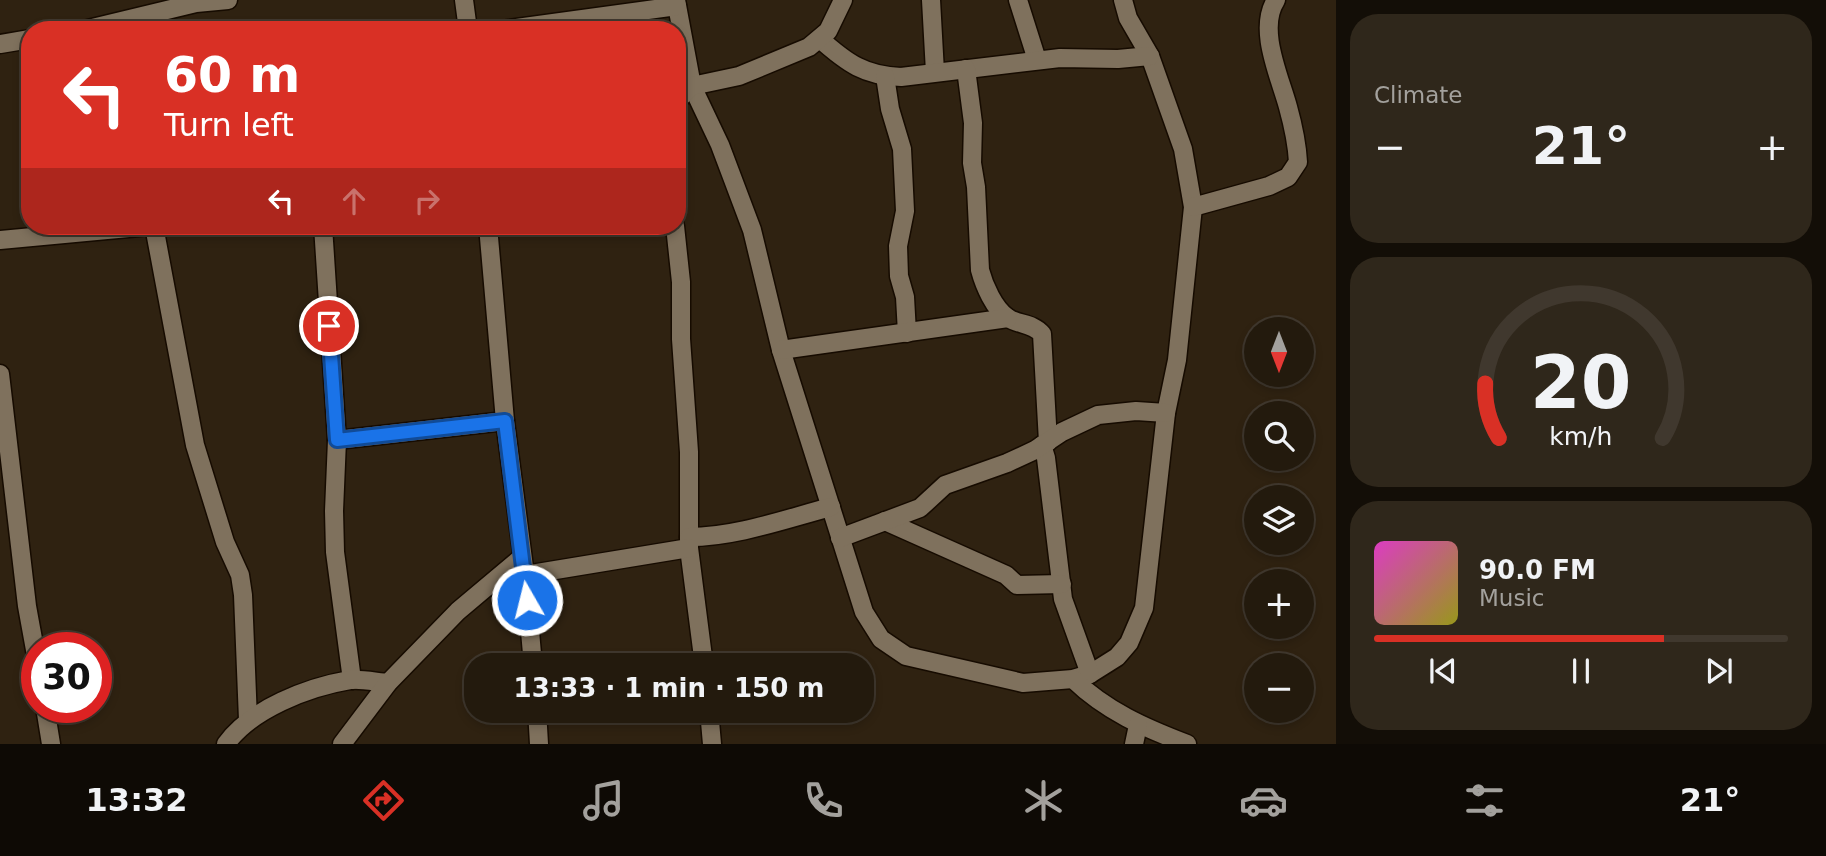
<!DOCTYPE html>
<meta charset="utf-8">
<style>
body{margin:0;font-family:"DejaVu Sans",sans-serif;background:#2f271b;color:#f1f3f6;height:100vh;display:flex;flex-direction:column;font-size:26px;white-space:nowrap}
*{box-sizing:border-box;margin:0}
p{font-size:23px;color:#a3a19d}
.icon{flex:none;width:38px;height:38px;fill:none;stroke:currentColor;stroke-width:2;stroke-linecap:round;stroke-linejoin:round}
.map{position:relative;flex:1;overflow:hidden}
.panel{display:flex;flex-direction:column;gap:14px;padding:14px;background:#130e07;width:490px}
.panel>*{flex:none}
.hud{position:absolute;left:21px;top:21px;width:665px;height:214px;border-radius:28px;box-shadow:0 4px 10px #0003,0 0 0 2px #40382e;background:#d93025;color:#fff;overflow:hidden}
.needle{width:46px;rotate:180deg}
.tools{position:absolute;left:1244px;top:317px;display:grid;gap:14px}
.tools a{display:grid;place-items:center;width:70px;height:70px;border-radius:50%;background:#231a0d;box-shadow:0 4px 10px #0003,0 0 0 2px #40382e;font-size:35px}
.speed{position:absolute;left:21px;top:632px;display:flex;gap:14px;font-size:35px;font-weight:700;text-align:center}
.speed>*{display:grid;place-content:center;width:91px;height:91px;border-radius:50%;background:#231a0d;box-shadow:0 4px 10px #0003,0 0 0 2px #40382e;line-height:1}
.speed .limit{border:10px solid #d22;background:#fff;color:#111}
.pin{position:absolute;display:grid;place-items:center;width:60px;height:60px;color:#fff;margin:-30px;border:4px solid #fff;border-radius:50%;box-shadow:0 2px 7px #0007}
.me{position:absolute;width:77px;margin:-38px;rotate:352deg;stroke-linejoin:round;filter:drop-shadow(0 0 5px #0008)}
.turn{display:flex;align-items:center;gap:24px;height:147px;padding:0 28px;font-size:32px}
.turn .icon{width:91px;height:91px;stroke-width:2.5}
.turn b{display:block;font-size:49px;line-height:60px}
.lanes{display:flex;align-items:center;height:66px;padding:0 28px;background:#0003;justify-content:center;gap:35px;direction:ltr}
.lanes .off{opacity:.35}
.big{font-size:52px;font-weight:800;line-height:1.1}
.panel .widget{flex:1;display:flex;flex-direction:column;justify-content:center;gap:10px;min-width:0;padding:0 24px;border-radius:28px;background:#2f271b}
.panel .dial{align-items:center;gap:0}
.dial svg{height:182px;overflow:visible;fill:none;stroke:#40382e;stroke-width:7;stroke-linecap:round;text-anchor:middle}
.dial text{fill:#f1f3f6;stroke:none}
.song{display:flex;align-items:center;gap:21px}
.cover{width:84px;height:84px;border-radius:10px;background:linear-gradient(135deg,hsl(310 70% 55%),hsl(60 70% 35%))}
.played{height:7px;border-radius:4px;background:linear-gradient(90deg,#d93025 70%,#40382e 70%)}
.keys{display:flex;justify-content:space-around;direction:ltr}
.heat{display:flex;justify-content:space-between;align-items:center;font-size:38px;direction:ltr}
.trip{position:absolute;left:464px;top:653px;width:410px;height:70px;border-radius:28px;background:#231a0d;box-shadow:0 4px 10px #0003,0 0 0 2px #40382e;font-weight:800;line-height:70px;text-align:center}
.tab-bar{display:flex;height:112px;justify-content:space-around;align-items:center;background:#0e0a05;color:#a3a19d}
.tab-bar .icon{width:49px;height:49px}
.tab-bar .selected{color:#d93025}
.tab-bar b{font-size:32px;color:#f1f3f6}
main{display:flex;flex:1;min-height:0}
.map>svg:first-child{display:block}
</style>
<main>
<div class="map">
<svg width="1336" height="744" viewBox="0 0 1336 744">
<rect width="100%" height="100%" fill="#2f2211"/>
<g fill="none" stroke-linecap="round" stroke-linejoin="round">
<defs>
<g id="street">
<path d="M464,0L468,30"/>
<path d="M676,0L692,86L720,145L752,230L781,350L864,612L881,639L906,656L1023,683L1073,679L1090,674L1117,657L1129,643L1144,608L1166,413L1177,360L1193,207L1183,149L1150,56L1128,18L1123,0"/>
<path d="M931,0L935,72"/>
<path d="M1018,0L1037,60"/>
<path d="M84,30L196,3L228,0"/>
<path d="M502,30L677,6"/>
<path d="M820,39C847,63 865,76 901,77L1060,58L1118,59L1150,56"/>
<path d="M0,44L30,39"/>
<path d="M966,69L973,123L972,163L976,187L980,270C984,285 994,309 1008,318C1019,325 1033,323 1042,334L1048,442"/>
<path d="M885,76L890,109L902,149L905,211L898,246L899,276L905,297L907,333"/>
<path d="M677,101L692,86L739,76L809,47L828,31L843,0"/>
<path d="M1193,207L1269,186L1288,177L1298,162C1297,144 1293,125 1288,107C1280,77 1257,29 1276,0"/>
<path d="M154,226L195,445L225,542L240,575L243,595L248,720"/>
<path d="M323,226L337,440L505,421"/>
<path d="M488,226L505,421L525,575L533,665"/>
<path d="M675,226L681,282V339L689,452V548L704,665"/>
<path d="M0,240L150,226"/>
<path d="M781,350L1008,318"/>
<path d="M0,374L27,606L37,661"/>
<path d="M337,440L334,511L335,552L352,680"/>
<path d="M1042,445L1046,458L1063,599L1090,674"/>
<path d="M885,521L1006,575L1017,585L1062,584"/>
<path d="M689,537C736,537 785,519 831,507"/>
<path d="M840,538L920,508L945,485L1007,463L1035,450L1062,432L1098,415L1136,411L1166,413"/>
<path d="M525,575L689,548"/>
<path d="M1073,679C1106,711 1145,728 1187,744"/>
<path d="M45,707L51,744"/>
<path d="M537,710L539,744"/>
<path d="M709,710L712,744"/>
<path d="M226,744C251,709 308,687 350,680C362,679 376,682 388,683"/>
<path d="M342,744L388,683L458,611L521,558"/>
<path d="M1134,744L1138,725"/>
</g>
</defs>
<use href="#street" stroke="#160b00" stroke-width="21"/>
<use href="#street" stroke="#7f715d" stroke-width="18"/>
</g>
<g fill="none" stroke-linecap="round" stroke-linejoin="round">
<defs>
<path id="route" d="M329,326L337,440L505,421L527,600"/>
</defs>
<use href="#route" stroke="#114b97" stroke-width="18"/>
<use href="#route" stroke="#1a73e8" stroke-width="12"/>
</g>
</svg>
<div class="tools">
<a><svg class="needle" viewBox="-14 -14 28 28"><path d="M0-13l5 13h-10z" fill="#e53935"/><path d="M0 13l5-13h-10z" fill="#a3a19d"/></svg></a>
<a><svg class="icon" aria-label="search" viewBox="0 0 24 24"><circle cx="10" cy="10" r="6"/><path d="M15 15l6 6"/></svg></a>
<a><svg class="icon" aria-label="layers" viewBox="0 0 24 24"><path d="M12 4l9 5-9 5-9-5zM3 14l9 5 9-5"/></svg></a>
<a>+</a>
<a>−</a>
</div>
<div class="speed"><div class="limit">30</div></div>
<div class="pin" style="left:329px;top:326px;background:#d93025"><svg class="icon" aria-label="arrive" viewBox="0 0 24 24"><path d="M6 21V4h12l-3 4 3 4H6"/></svg></div>
<svg class="me" style="left:527px;top:600px" viewBox="-20 -20 40 40"><circle r="17" fill="#1a73e8" stroke="#fff" stroke-width="3"/><path d="M0-11L8 9 0 5-8 9z" fill="#fff"/></svg>
<div class="trip">13:33 · 1 min · 150 m</div>
<div class="hud">
<div class="turn"><svg class="icon" aria-label="left" viewBox="0 0 24 24"><path d="M17 20v-9H6M10 6l-5 5 5 5"/></svg><div><b>60 m</b>Turn left</div></div>
<div class="lanes"><svg class="icon" aria-label="left" viewBox="0 0 24 24"><path d="M17 20v-9H6M10 6l-5 5 5 5"/></svg><svg class="icon off" aria-label="ahead" viewBox="0 0 24 24"><path d="M12 20V5M6 11l6-6 6 6"/></svg><svg class="icon off" aria-label="right" viewBox="0 0 24 24"><path d="M7 20v-9h11M14 6l5 5-5 5"/></svg></div>
</div>
</div>
<section class="panel">
<div class="widget"><p>Climate</p>
<div class="heat"><a>−</a><b class="big">21°</b><a>+</a></div>
</div>
<div class="widget dial"><svg viewBox="0 0 100 80">
<path d="M14 69A42 42 0 1 1 86 69"/>
<path d="M14 69A42 42 0 0 1 8 45" stroke="#d93025"/>
<text x="50" y="56" font-size="32" font-weight="700">20</text>
<text x="50" y="72" font-size="11">km/h</text>
</svg></div>
<div class="widget">
<div class="song"><i class="cover"></i><div><b>90.0 FM</b><p>Music</p></div></div>
<div class="played"></div>
<div class="keys"><svg class="icon" aria-label="previous" viewBox="0 0 24 24"><path d="M18 5L8 12l10 7zM5 5v14"/></svg><svg class="icon" aria-label="pause" viewBox="0 0 24 24"><path d="M8 5v14M16 5v14"/></svg><svg class="icon" aria-label="next" viewBox="0 0 24 24"><path d="M6 5l10 7-10 7zM19 5v14"/></svg></div>
</div>
</section>
</main>
<nav class="tab-bar">
<b>13:32</b>
<svg class="icon selected" aria-label="directions" viewBox="0 0 24 24"><path d="M12 3l9 9-9 9-9-9zM9 14v-3h6M13 9l2 2-2 2"/></svg>
<svg class="icon" aria-label="music" viewBox="0 0 24 24"><path d="M9 18V5l10-2v13"/><circle cx="6" cy="18" r="3"/><circle cx="16" cy="16" r="3"/></svg>
<svg class="icon" aria-label="phone" viewBox="0 0 24 24"><path d="M5 4h4l2 5-3 2q2 4 5 5l2-3 5 2v4C11 20 4 13 5 4z"/></svg>
<svg class="icon" aria-label="climate" viewBox="0 0 24 24"><path d="M12 3v18M4 7l16 10M4 17L20 7"/></svg>
<svg class="icon" aria-label="car" viewBox="0 0 24 24"><path d="M5 17H2v-5l4-1 3-4h7l3 4 3 1v5h-3M9 17h6M6 11h13"/><circle cx="7" cy="17" r="2"/><circle cx="17" cy="17" r="2"/></svg>
<svg class="icon" aria-label="filters" viewBox="0 0 24 24"><path d="M4 7h16M4 17h16"/><circle cx="9" cy="7" r="2"/><circle cx="15" cy="17" r="2"/></svg>
<b>21°</b>
</nav>
